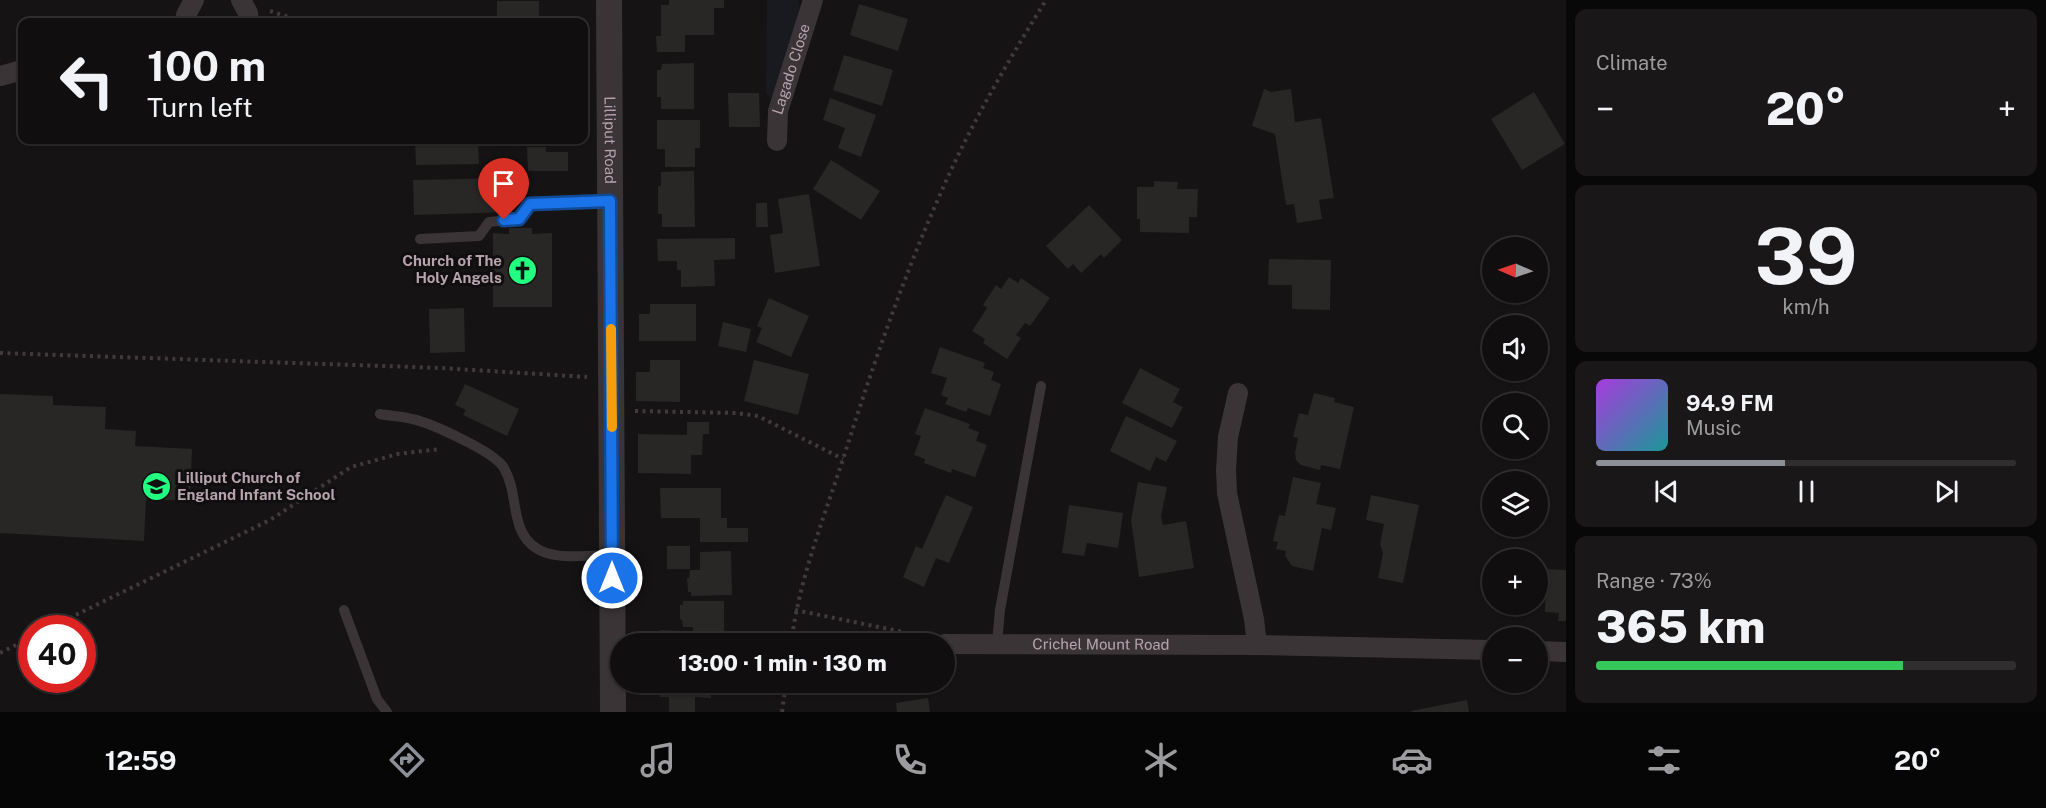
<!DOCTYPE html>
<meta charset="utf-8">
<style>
body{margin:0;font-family:"Public Sans",sans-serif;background:#191717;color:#f1f3f6;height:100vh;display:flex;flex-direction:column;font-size:22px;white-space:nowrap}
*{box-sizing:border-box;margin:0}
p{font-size:20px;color:#9c9c9e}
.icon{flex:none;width:33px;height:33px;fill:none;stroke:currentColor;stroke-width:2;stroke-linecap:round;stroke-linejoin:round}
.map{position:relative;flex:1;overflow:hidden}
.sheet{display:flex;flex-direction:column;gap:9px;padding:9px;background:#090808;width:480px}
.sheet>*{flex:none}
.banner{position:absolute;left:18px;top:18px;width:570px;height:126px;border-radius:12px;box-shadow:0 2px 4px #0004,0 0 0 2px #302e2e;background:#100e0e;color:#f1f3f6;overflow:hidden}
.needle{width:39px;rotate:272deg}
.fabs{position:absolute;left:1482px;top:237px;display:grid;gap:12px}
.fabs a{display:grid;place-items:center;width:66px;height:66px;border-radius:50%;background:#100e0e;box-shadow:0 2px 4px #0004,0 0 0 2px #302e2e;font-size:30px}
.speed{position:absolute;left:18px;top:615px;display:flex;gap:12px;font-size:30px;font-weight:700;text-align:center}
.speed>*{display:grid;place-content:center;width:78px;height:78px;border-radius:50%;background:#100e0e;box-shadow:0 2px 4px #0004,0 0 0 2px #302e2e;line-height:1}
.speed .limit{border:9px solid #d22;background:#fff;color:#111}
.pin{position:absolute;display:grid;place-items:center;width:51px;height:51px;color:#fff;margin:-62px -26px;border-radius:50% 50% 50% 0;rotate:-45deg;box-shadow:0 0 6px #0007}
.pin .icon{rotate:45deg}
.me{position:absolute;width:66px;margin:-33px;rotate:0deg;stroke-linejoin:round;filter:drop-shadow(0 0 4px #0008)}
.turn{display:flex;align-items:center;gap:21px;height:126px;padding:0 30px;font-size:27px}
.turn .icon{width:78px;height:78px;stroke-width:2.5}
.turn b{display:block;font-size:42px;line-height:51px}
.big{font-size:45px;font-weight:800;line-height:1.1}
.sheet .card{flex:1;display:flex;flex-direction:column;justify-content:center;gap:9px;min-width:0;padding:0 21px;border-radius:12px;background:#191717}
.sheet .dial{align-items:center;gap:0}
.dial b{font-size:78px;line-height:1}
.song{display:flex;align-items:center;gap:18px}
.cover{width:72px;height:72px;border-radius:9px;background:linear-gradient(135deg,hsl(280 70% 55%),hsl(180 70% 35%))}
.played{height:6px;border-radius:3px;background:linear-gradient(90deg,#8c9099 45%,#302e2e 45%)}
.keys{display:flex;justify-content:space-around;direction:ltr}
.heat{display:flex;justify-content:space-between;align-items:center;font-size:33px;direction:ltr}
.charge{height:9px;border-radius:4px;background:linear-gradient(90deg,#34c759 73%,#302e2e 0)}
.trip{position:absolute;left:610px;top:633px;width:345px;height:60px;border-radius:30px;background:#100e0e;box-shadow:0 2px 4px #0004,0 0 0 2px #302e2e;font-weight:800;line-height:60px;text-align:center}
.tabs{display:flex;height:96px;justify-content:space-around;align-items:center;background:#060606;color:#9c9c9e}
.tabs .icon{width:42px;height:42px}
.tabs .active{color:#8c9099}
.tabs b{font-size:27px;color:#f1f3f6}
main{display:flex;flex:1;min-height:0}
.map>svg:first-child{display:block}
</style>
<main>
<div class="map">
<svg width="1566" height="712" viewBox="0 0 1566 712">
<rect width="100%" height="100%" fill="#151313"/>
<path fill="#191920" d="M767,0H798L800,11L772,98L766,94Z"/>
<g fill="#292626">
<path d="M669,0H724V8H714V35H685V52H657L656,36H661V5H669Z"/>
<path d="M497,1H539V20H522V22H497Z"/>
<path d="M859,4L908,19L898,51L850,35Z"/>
<path d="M844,55L893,70L882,106L833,90Z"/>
<path d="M694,63V109H661V97H657V70H661L662,64Z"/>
<path d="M1264,89L1271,92L1291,89L1295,122L1321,118L1334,198L1319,200L1322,219L1297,223L1294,204L1286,205L1275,134L1252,126Z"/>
<path d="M1534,92L1565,144L1522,170L1491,119Z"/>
<path d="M728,93H759L760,127H729Z"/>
<path d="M830,98L876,115L861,157L838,148L845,128L823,120Z"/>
<path d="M657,120H700V148H695V167H665V149H657Z"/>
<path d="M415,140H478L479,164L416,165Z"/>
<path d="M527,147H546V152H568V171H528Z"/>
<path d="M831,160L880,191L861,220L813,189Z"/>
<path d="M694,171L695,227H662V214H658V186H661V172Z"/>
<path d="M511,178V212L414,215L413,180Z"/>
<path d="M1154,181L1178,182L1177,189H1198L1197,217H1189V233L1140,232V219H1137V187H1154Z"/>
<path d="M809,194L820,266L775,273L770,235L783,233L778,199Z"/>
<path d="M756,203H767L768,227H756Z"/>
<path d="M1089,205L1122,240L1104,258L1101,254L1081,273L1073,264L1068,269L1046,246Z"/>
<path d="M509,228H532V234L552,233V307H493V233L509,234Z"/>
<path d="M735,238V259L714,260L715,286L681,287V270H677V261H658L657,239Z"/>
<path d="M1269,259L1331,260L1330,310L1292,309V285H1268Z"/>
<path d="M1009,277L1018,283L1021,278L1050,298L1030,326L1025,323L1016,335L1021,338L1007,359L983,343L985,339L972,331L987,308L983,305L996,285L1001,289Z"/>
<path d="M769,298L809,316L791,357L756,342L762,328L757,326Z"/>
<path d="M650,304H696V341H639V314H650Z"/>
<path d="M464,308L465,352L430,353L429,309Z"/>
<path d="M723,322L751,329L746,352L718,346Z"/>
<path d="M940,347L985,363L983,368L994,372L991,380L1001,384L990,416L968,408L966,412L945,404L948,398L941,395L947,378L931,373Z"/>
<path d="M650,360H680V402L636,401V372H650Z"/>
<path d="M754,360L809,374L798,415L744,401Z"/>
<path d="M1140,368L1180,389L1173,402L1183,407L1172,428L1122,403Z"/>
<path d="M465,384L519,409L507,436L463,415L466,410L455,405Z"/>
<path d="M1314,393L1335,398L1334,402L1354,407L1340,469L1321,465L1320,470L1301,465L1296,460L1295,453L1298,438L1293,437L1299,413L1308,415Z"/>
<path d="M0,394L53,396V405L106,407L105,429L136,431L135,446L192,449L190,501L146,499L144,541L0,533Z"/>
<path d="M925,408L970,424L968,428L979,432L976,441L987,445L975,477L952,469L951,473L924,463L925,459L914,455L921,436L915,434Z"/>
<path d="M1126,416L1177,441L1166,462L1156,457L1150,471L1110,451Z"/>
<path d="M687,422H709V434H703L702,455H691V474L638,473V434L687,435Z"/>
<path d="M1293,477L1321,483L1316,504L1336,508L1331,530L1322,528L1313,571L1292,566L1285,556L1286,551L1276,549L1278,542L1273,541L1279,515L1285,516Z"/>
<path d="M1138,482L1167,487L1161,516L1163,525L1186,521L1194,568L1139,577L1131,520Z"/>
<path d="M660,488H721V518H727V528H748V542H700V518H661Z"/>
<path d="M946,495L973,507L949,563L936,558L924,587L903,577L916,546L922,549Z"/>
<path d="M1371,495L1419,505L1403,583L1378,578L1383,553L1380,544L1384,524L1366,520Z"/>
<path d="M1069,505L1123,513L1118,548L1087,543L1084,556L1062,553Z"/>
<rect x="667" y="546" width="23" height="23"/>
<path d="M731,551L732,595L691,596V592H688L687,578H689L690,570H700V552Z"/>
<path d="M1546,569L1566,570V621H1558L1559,613L1545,612Z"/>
<path d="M683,601H724V644H693V627H683L682,620L680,619V605H683Z"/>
<path d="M660,630L682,631V644H660Z"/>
<path d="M659,682H711V698L695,697V712H669V697H660Z"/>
<path d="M928,698L930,712H897L896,703Z"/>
<path d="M1467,700L1469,712H1411V711Z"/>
</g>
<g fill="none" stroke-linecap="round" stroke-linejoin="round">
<g stroke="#41393d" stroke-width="4" stroke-dasharray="3 4.5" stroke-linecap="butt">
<path d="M270,11L303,22"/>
<path d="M0,353L441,368L587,377"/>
<path d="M635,411L736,413L758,416L843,459"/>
<path d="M795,610L903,632L919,644"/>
<path d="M49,628L270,520L351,467L398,454L440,449"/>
<path d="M791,644C799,579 824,518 844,456C874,362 906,269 947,179C975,117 1010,58 1046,0"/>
<path d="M0,653L32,637"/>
<path d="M782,712L786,682"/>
</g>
<g stroke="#3a3436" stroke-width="10">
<path d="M420,239L479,236L489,222L519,219L529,205L610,201"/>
<path d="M380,414C390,416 401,416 412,419C431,423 495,452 504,468C513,484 513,500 517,517C527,567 574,555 612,555"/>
<path d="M344,610L377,699L387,712"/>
<path d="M997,643L1000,610L1041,386"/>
</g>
<g stroke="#3a3436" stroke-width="20">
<path d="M241,0L248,13L249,22"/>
<path d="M187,22L186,15L194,0"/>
<path d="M0,76L22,70"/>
<path id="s1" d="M777,141L778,111L813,0"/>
<path d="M1238,393L1228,437L1226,470L1227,493L1254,619L1257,645"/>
<path id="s2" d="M945,644L1257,645L1492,650"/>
<path d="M1538,651L1566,652"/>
</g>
<path stroke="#3a3436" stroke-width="26" id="s3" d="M609,0L613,712"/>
</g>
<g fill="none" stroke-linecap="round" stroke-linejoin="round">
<defs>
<path id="route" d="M504,220L519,219L530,204L610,201L612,578"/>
</defs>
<use href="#route" stroke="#114b97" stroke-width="15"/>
<use href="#route" stroke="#1a73e8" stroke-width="10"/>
<path stroke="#f59e0b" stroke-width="10" d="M611,329L612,427"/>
</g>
<defs>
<symbol id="church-disc" viewBox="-11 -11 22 22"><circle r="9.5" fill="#22fe80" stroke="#100e0e"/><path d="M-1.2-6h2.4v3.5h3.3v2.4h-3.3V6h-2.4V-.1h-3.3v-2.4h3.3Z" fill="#111"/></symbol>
<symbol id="school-disc" viewBox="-11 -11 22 22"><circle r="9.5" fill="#22fe80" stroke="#100e0e"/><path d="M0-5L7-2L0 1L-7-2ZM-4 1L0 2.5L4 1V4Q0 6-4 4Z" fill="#111"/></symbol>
</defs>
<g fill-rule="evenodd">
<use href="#church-disc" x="506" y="254" width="33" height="33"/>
<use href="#school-disc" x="140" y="470" width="33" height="33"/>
</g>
<g text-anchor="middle" stroke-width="6" stroke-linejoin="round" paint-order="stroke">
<g font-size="15" fill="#b6a3ad" stroke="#100e0e">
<text dy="5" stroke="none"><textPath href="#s1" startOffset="74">Lagado Close</textPath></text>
<text dy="5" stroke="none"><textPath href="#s3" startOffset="140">Lilliput Road</textPath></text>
<text dy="5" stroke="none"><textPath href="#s2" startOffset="156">Crichel Mount Road</textPath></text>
</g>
<g font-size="15" font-weight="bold" fill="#b6a3ad" stroke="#100e0e" text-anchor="end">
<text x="502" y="266">Church of The<tspan x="502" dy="17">Holy Angels</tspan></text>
<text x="177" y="483" text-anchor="start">Lilliput Church of<tspan x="177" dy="17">England Infant School</tspan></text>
</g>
</g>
</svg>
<div class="fabs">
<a><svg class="needle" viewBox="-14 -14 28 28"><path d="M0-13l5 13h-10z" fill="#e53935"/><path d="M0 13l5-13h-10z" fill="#9c9c9e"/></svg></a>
<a><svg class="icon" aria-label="sound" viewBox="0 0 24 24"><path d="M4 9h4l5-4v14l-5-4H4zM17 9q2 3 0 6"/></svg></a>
<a><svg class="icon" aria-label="search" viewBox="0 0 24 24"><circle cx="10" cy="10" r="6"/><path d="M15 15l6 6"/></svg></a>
<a><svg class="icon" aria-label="layers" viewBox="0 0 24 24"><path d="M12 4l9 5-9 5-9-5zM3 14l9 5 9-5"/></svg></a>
<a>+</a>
<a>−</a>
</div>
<div class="speed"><div class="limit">40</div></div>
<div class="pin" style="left:504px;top:220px;background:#d93025"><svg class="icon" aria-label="arrive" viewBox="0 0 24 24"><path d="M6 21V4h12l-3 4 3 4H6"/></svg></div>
<svg class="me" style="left:612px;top:578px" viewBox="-20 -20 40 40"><circle r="17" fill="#1a73e8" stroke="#fff" stroke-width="3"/><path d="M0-11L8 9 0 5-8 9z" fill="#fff"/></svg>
<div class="trip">13:00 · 1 min · 130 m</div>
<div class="banner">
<div class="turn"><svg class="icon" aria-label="left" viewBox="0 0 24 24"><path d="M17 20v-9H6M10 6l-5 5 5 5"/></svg><div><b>100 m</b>Turn left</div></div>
</div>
</div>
<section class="sheet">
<div class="card"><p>Climate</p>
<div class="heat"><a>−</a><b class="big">20°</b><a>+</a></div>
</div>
<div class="card dial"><b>39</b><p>km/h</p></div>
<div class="card">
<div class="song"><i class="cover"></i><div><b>94.9 FM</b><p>Music</p></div></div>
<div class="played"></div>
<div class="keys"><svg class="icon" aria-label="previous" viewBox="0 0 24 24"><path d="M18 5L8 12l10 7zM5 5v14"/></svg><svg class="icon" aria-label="pause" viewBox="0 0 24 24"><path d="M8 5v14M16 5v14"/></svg><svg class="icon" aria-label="next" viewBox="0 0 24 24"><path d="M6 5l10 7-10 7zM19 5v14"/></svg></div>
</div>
<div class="card"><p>Range · 73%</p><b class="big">365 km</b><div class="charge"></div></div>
</section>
</main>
<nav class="tabs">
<b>12:59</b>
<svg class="icon active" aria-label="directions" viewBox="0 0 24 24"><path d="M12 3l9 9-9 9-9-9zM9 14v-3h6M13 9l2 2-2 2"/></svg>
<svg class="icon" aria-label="music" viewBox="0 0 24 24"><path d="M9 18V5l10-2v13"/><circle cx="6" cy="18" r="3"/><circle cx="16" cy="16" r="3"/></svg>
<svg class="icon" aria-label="phone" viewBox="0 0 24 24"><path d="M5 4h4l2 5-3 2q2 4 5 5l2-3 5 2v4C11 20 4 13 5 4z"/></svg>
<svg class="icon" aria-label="climate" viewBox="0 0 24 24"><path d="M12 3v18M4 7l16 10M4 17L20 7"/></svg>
<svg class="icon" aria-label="car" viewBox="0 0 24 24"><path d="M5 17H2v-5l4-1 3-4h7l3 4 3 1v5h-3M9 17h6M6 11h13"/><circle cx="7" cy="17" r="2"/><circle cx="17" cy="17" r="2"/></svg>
<svg class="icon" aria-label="filters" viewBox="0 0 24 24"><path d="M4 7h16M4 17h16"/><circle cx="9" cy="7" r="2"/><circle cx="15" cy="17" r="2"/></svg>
<b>20°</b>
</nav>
